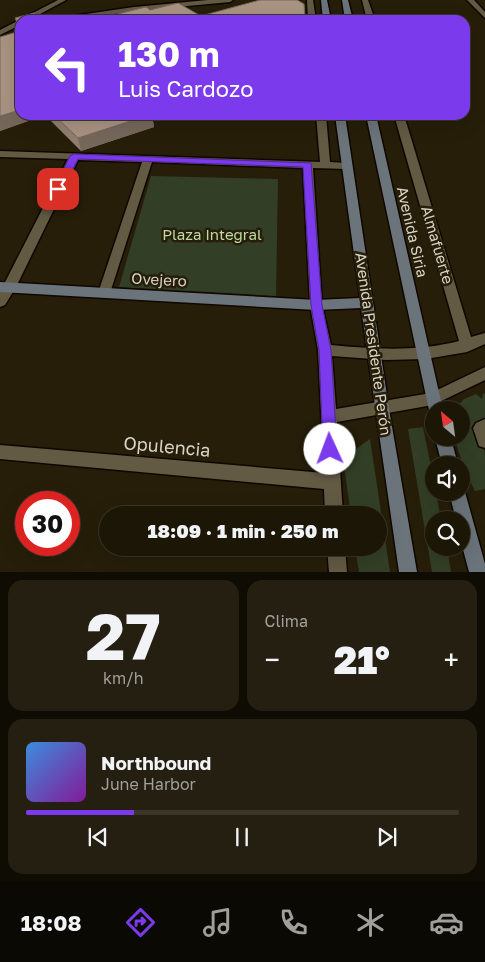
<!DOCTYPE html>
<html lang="es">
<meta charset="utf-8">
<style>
body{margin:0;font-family:"Golos Text",sans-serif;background:#251f11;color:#f1f3f6;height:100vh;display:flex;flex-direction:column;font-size:19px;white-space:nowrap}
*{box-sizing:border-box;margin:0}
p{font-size:16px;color:#a09f9b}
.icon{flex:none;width:28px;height:28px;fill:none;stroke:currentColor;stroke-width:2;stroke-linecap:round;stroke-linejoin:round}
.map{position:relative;height:572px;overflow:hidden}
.sheet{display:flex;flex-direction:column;gap:8px;padding:8px;background:#0f0c04;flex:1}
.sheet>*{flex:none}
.hud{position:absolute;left:15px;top:15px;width:455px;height:105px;border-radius:15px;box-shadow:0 5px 20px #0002,0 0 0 1px #3a3528;background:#7c3aed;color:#fff;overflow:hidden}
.needle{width:32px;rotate:331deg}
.tools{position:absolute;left:425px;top:401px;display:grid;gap:10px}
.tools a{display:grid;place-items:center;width:45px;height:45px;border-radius:50%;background:#1c1607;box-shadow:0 5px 20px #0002,0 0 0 1px #3a3528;font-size:25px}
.speed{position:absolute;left:15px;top:491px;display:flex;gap:10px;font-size:25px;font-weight:700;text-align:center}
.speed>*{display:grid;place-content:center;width:65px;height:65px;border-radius:50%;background:#1c1607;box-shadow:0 5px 20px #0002,0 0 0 1px #3a3528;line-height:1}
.speed .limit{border:8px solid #d22;background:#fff;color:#111}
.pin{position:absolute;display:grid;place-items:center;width:42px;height:42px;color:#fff;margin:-21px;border-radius:10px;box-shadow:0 2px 8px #0006}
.me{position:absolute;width:55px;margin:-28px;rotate:358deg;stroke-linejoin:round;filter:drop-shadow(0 0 4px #0008)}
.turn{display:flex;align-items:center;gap:18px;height:105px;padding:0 20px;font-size:22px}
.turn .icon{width:65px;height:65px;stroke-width:2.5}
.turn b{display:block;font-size:35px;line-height:42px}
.big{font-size:38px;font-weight:800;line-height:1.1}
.sheet .card{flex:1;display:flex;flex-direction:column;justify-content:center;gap:8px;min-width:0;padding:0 18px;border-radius:15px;background:#251f11}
.sheet .dial{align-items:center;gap:0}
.dial b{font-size:65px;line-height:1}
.song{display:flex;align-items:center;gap:15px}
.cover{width:60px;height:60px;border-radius:8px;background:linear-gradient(135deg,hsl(210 70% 55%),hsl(290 70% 35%))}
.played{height:5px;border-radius:2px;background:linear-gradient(90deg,#7c3aed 25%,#3a3528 25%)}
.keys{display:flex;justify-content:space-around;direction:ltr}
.heat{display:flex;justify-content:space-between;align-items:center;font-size:28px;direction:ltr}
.sheet .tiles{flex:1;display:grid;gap:8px;grid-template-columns:1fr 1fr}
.card:last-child{grid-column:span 2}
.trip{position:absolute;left:99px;top:506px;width:288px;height:50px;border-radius:25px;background:#1c1607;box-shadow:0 5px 20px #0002,0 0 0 1px #3a3528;font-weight:800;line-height:50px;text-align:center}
.dock{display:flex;height:80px;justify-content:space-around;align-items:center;background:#0b0903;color:#a09f9b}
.dock .icon{width:35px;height:35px}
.dock .selected{color:#7c3aed}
.dock b{font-size:22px;color:#f1f3f6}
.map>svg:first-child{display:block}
</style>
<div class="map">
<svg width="485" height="572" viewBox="0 0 485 572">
<rect width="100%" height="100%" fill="#261e09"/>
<g fill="#323f26">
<path d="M151,176L278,179L276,296L119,287Z"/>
<path d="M485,393V423L481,425L485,455V489L475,491L466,473L454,438H461V410H453L464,399L476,394L482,399L483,394Z"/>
<path d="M423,427L434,482V492L436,493L441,520H434V548H447L451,572H432L408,429Z"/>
<path d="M370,439L390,572H359L355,548H378V515H351L343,458Z"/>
</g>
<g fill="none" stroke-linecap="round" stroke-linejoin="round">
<defs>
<g id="street">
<path d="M58,0H66L29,20H20V25L0,35V30Z"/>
<path d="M208,0H233L230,2L134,11L74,20H55L59,18L134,7Z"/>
<path d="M307,0H313L316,20H308Z"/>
<path d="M362,0H368L375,20H367Z"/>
<path d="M467,0H474L485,12V18Z"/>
<path d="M316,115H326L330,162L347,163L352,166L347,169L313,168L322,305L331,345C374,349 416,352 459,341L394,115H404L471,337L485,333V344L467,352L426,359L386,360L332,356L336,409L431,393L485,367V380L433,405L337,422L343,515H325L324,489L0,459V445L324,473L318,350L310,305L303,168L152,162L110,293L108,296H100L98,293L142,162L78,160L16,287L5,305L0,307V292L68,159L0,157V151L320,162Z"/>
<path d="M485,419V448L479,446L473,428L476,423Z"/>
<path d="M327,548H345L347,572H329Z"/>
</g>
<g id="secondary">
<path d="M321,0H327L331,20H323Z"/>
<path d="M342,0H348L353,20H345Z"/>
<path d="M335,115H345L389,409L417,572H399L361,308L316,310L0,292V282L316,300L360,298Z"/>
<path d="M366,115H376L443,410H434V416L431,415L429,410Z"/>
<path d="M435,438H451L458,465H442Z"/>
<path d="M461,486L465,492L485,564V572H469L461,542V520H456L449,492H461Z"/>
</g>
</defs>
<use href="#street" stroke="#0f0700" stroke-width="3"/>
<use href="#secondary" stroke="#0f0700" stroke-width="3"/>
<use href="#street" fill="#635a44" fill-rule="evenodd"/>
<use href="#secondary" fill="#6c747b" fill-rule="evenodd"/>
</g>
<path fill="#917e70" d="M34,13L42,20H20V115H152L154,127L81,151L45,115L0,131V37L20,32L18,30L15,18Z"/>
<g fill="#76675b">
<path d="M20,110V115H45L0,131V116Z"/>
<path d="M149,115H152L154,127L81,151L78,138Z"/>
</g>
<g fill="#a99382" stroke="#76675b">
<path d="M260,0H297L304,4L305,19L302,20H93L146,7L150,10L178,3L201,16Z"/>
<path d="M34,13L42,20H20V24L15,18Z"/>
<path d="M20,31V110L0,116V37Z"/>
<path d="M54,115H149L78,138Z"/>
</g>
<path fill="#7c3aed" stroke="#51269a" d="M74,154L311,163L322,305L331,350L337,449L335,454L330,456L325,454L323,449L319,350L311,305L303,167L78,159L62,191H55L54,189L70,156Z"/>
<g text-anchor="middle" stroke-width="5" stroke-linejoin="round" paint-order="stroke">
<g font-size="15" fill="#d9d4c7" stroke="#261e09">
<text transform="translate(412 232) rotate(77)" y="5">Avenida Siria</text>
<text transform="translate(437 245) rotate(74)" y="5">Almafuerte</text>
<text transform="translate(159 280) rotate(3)" y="5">Ovejero</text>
<text transform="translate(373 344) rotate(82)" y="5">Avenida Presidente Perón</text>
</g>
<g font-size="15" fill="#bddaa5" stroke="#261e09">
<text x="212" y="240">Plaza Integral</text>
</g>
<g font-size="18" fill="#d9d4c7" stroke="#261e09">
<text transform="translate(167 447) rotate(5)" y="6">Opulencia</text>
</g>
</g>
</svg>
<div class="tools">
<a><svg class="needle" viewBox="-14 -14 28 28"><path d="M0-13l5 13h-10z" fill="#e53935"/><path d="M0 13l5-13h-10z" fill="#a09f9b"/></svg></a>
<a><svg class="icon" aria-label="sound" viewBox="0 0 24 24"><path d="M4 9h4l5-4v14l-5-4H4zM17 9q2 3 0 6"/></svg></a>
<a><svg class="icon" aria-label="search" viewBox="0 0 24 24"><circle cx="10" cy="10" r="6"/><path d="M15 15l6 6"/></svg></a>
</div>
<div class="speed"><div class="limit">30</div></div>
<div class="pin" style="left:58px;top:189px;background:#d93025"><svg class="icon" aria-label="arrive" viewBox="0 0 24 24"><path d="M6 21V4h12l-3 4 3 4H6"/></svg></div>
<svg class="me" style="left:330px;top:449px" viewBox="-20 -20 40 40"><circle r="19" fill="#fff"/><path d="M0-13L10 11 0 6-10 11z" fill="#7c3aed"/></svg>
<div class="trip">18:09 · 1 min · 250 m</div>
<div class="hud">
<div class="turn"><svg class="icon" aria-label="left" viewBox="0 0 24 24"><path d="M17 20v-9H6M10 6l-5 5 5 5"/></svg><div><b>130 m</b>Luis Cardozo</div></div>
</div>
</div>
<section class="sheet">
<div class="tiles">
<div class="card dial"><b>27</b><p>km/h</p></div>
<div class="card"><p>Clima</p>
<div class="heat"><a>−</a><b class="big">21°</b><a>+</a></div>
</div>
<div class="card">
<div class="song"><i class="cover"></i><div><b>Northbound</b><p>June Harbor</p></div></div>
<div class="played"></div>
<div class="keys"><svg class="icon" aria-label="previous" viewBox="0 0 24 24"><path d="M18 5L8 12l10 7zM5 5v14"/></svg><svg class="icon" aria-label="pause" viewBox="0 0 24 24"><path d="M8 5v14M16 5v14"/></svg><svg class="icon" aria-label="next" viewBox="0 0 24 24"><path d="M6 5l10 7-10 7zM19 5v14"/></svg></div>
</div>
</div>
</section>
<nav class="dock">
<b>18:08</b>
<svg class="icon selected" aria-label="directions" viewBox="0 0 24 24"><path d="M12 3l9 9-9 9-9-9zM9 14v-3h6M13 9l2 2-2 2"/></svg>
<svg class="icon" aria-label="music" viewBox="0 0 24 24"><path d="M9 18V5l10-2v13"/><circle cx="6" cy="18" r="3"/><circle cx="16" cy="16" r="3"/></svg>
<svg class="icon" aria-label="phone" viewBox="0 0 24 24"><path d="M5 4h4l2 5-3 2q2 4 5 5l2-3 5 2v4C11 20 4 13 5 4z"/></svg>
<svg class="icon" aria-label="climate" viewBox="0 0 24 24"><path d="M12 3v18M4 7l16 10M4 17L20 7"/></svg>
<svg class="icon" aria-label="car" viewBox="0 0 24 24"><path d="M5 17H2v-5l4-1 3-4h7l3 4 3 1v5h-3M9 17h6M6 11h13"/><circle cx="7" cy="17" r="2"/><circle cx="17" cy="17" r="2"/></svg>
</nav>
